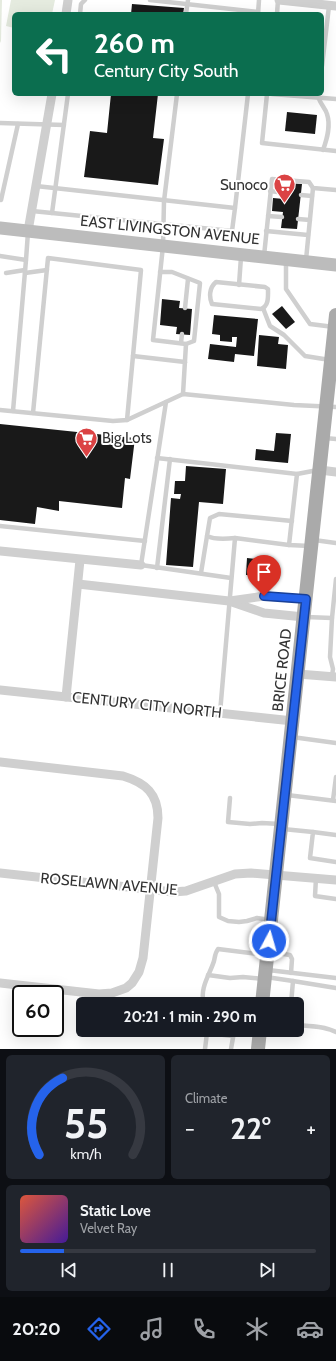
<!DOCTYPE html>
<meta charset="utf-8">
<style>
body{margin:0;font-family:Cabin,sans-serif;background:#20242c;color:#f1f3f6;height:100vh;display:flex;flex-direction:column;font-size:15px;white-space:nowrap}
*{box-sizing:border-box;margin:0}
p{font-size:13px;color:#9ea1a6}
.icon{flex:none;width:22px;height:22px;fill:none;stroke:currentColor;stroke-width:2;stroke-linecap:round;stroke-linejoin:round}
.map{position:relative;height:1049px;overflow:hidden}
.side{display:flex;flex-direction:column;gap:6px;padding:6px;background:#0d0f14;flex:1}
.side>*{flex:none}
.hud{position:absolute;left:12px;top:12px;width:312px;height:84px;border-radius:6px;box-shadow:0 4px 16px #0002;background:#0b6e4f;color:#fff;overflow:hidden}
.speed{position:absolute;left:12px;top:985px;display:flex;gap:8px;font-size:20px;font-weight:700;text-align:center}
.speed>*{display:grid;place-content:center;width:52px;height:52px;border-radius:50%;background:#171b24;box-shadow:0 4px 16px #0002;line-height:1}
.speed .limit{border:2px solid #111;border-radius:6px;background:#fff;color:#111}
.pin{position:absolute;display:grid;place-items:center;width:34px;height:34px;color:#fff;margin:-41px -17px;border-radius:50% 50% 50% 0;rotate:-45deg;box-shadow:0 0 4px #0007}
.pin .icon{rotate:45deg}
.me{position:absolute;width:44px;margin:-22px;rotate:6deg;stroke-linejoin:round;filter:drop-shadow(0 0 3px #0008)}
.turn{display:flex;align-items:center;gap:14px;height:84px;padding:0 16px;font-size:18px}
.turn .icon{width:52px;height:52px;stroke-width:2.5}
.turn b{display:block;font-size:28px;line-height:34px}
.big{font-size:30px;font-weight:700;line-height:1.1}
.side .widget{flex:1;display:flex;flex-direction:column;justify-content:center;gap:6px;min-width:0;padding:0 14px;border-radius:6px;background:#20242c}
.side .dial{align-items:center;gap:0}
.dial svg{height:104px;overflow:visible;fill:none;stroke:#363941;stroke-width:7;stroke-linecap:round;text-anchor:middle}
.dial text{fill:#f1f3f6;stroke:none}
.song{display:flex;align-items:center;gap:12px}
.cover{width:48px;height:48px;border-radius:6px;background:linear-gradient(135deg,hsl(10 70% 55%),hsl(260 70% 35%))}
.played{height:4px;border-radius:2px;background:linear-gradient(90deg,#2563eb 15%,#363941 15%)}
.keys{display:flex;justify-content:space-around;direction:ltr}
.heat{display:flex;justify-content:space-between;align-items:center;font-size:22px;direction:ltr}
.side .tiles{flex:1;display:grid;gap:6px;grid-template-columns:1fr 1fr}
.widget:last-child{grid-column:span 2}
.trip{position:absolute;left:76px;top:997px;width:228px;height:40px;border-radius:6px;background:#171b24;box-shadow:0 4px 16px #0002;font-weight:700;line-height:40px;text-align:center}
.dock{display:flex;height:64px;justify-content:space-around;align-items:center;background:#090b0e;color:#9ea1a6}
.dock .icon{width:28px;height:28px}
.dock .selected{color:#2563eb}
.dock b{font-size:18px;color:#f1f3f6}
.map>svg:first-child{display:block}
</style>
<div class="map">
<svg width="336" height="1049" viewBox="0 0 336 1049">
<rect width="100%" height="100%" fill="#fff"/>
<g fill="#e5ebdf">
<path d="M0,0H2L1,41L0,43Z"/>
<path d="M11,0H55L52,14H14V28L6,26Z"/>
</g>
<g fill="#191919">
<path d="M132,4L184,8L183,14H131Z"/>
<path d="M111,94H158L153,138L164,139L158,185L84,177L90,131L107,133Z"/>
<path d="M287,112L317,115L315,134L285,131Z"/>
<path d="M286,183L302,184L297,229L281,228L283,212L272,211L273,198L284,199Z"/>
<path d="M162,299L180,301L179,308L192,309L190,335L176,334L177,327L160,325Z"/>
<path d="M282,306L295,322L286,329L272,314Z"/>
<path d="M214,315L258,319L254,356L235,354L234,362L208,359L210,344L236,347L237,337H232V342L220,341V335L212,334Z"/>
<path d="M259,335L279,337L278,344L288,345L286,369L257,366Z"/>
<path d="M0,424L135,438L130,479L125,478L122,508L59,501V511L37,507L35,524L0,520Z"/>
<path d="M276,433L291,434L288,463L255,460L256,449L274,451Z"/>
<path d="M186,466L226,469L223,504L199,502L193,567L166,565L171,498L180,499L181,494H174L175,481H185Z"/>
<path d="M247,558L267,560L265,576L246,575Z"/>
</g>
<g fill="none" stroke-linecap="round" stroke-linejoin="round">
<g stroke="#cfcfcf" stroke-width="4.5">
<path d="M150,0L258,12"/>
<path d="M80,14L81,4L85,0"/>
<path d="M186,14L188,0"/>
<path d="M258,14L259,0"/>
<path d="M277,14L278,0"/>
<path d="M322,66L329,6"/>
<path d="M177,94L164,201L163,246L153,340L186,344L183,394"/>
<path d="M267,94L262,143L336,151"/>
<path d="M272,94L336,99"/>
<path d="M318,94C318,102 325,107 327,114C331,126 327,139 323,150"/>
<path d="M0,123L64,125"/>
<path d="M36,186L235,208L248,94"/>
<path d="M270,191L285,193"/>
<path d="M301,195L312,196"/>
<path d="M1,200L18,124"/>
<path d="M32,211L232,231L235,208"/>
<path d="M52,213L68,94"/>
<path d="M268,216L282,217"/>
<path d="M298,219L310,220"/>
<path d="M266,231L308,235"/>
<path d="M0,256L26,260L28,232"/>
<path d="M264,256L272,179L309,182L313,188L336,190"/>
<path d="M306,260L313,188"/>
<path d="M286,261V289L310,324L334,327"/>
<path d="M160,272H172L200,283L194,341L186,344"/>
<path d="M6,273L25,270"/>
<path d="M25,273L47,270"/>
<path d="M216,282L265,287L268,289C268,297 269,306 261,309L212,304C209,297 209,288 216,282Z"/>
<path d="M239,285L241,257"/>
<path d="M185,308L188,279"/>
<path d="M263,308L270,326L284,335L305,356L330,360"/>
<path d="M181,343L182,334"/>
<path d="M133,356L185,362"/>
<path d="M166,402L141,565L231,578"/>
<path d="M0,410L113,421L127,420L183,394L294,405L336,407"/>
<path d="M13,411L26,260"/>
<path d="M33,413L48,258L141,270L127,420"/>
<path d="M325,438L336,439"/>
<path d="M157,458L297,474L318,470"/>
<path d="M297,474L289,545L310,546"/>
<path d="M0,526L145,541"/>
<path d="M235,538C226,539 215,540 207,536L210,518L219,514L292,521"/>
<path d="M314,540L336,543"/>
<path d="M157,568L170,459"/>
<path d="M201,573L207,536"/>
<path d="M306,617L332,618L336,579"/>
<path d="M332,618L330,657L333,669L332,676"/>
<path d="M220,713L235,538L289,545"/>
<path d="M292,737L336,743"/>
<path d="M287,795L336,801"/>
<path d="M230,798L228,822L250,824L262,823L280,824"/>
<path d="M333,800L336,777"/>
<path d="M283,829L313,832L310,858L336,862"/>
<path d="M313,832L336,835"/>
<path d="M316,878L315,896L336,899"/>
<path d="M214,882L219,894V917L228,921L239,922L247,921L257,918L270,920"/>
<path d="M270,952L290,955L292,959L291,973"/>
<path d="M268,970L336,978"/>
<path d="M208,975L230,978L243,977L263,979"/>
<path d="M266,977L293,981L291,1004"/>
<path d="M293,981L336,988"/>
<path d="M208,1004L204,1003C199,989 210,974 214,961C215,957 215,953 218,949L265,955"/>
<path d="M297,1025C309,1026 325,1026 336,1032"/>
<path d="M205,1049L207,1033L233,1036"/>
<path d="M231,1049L234,1032L258,1034"/>
</g>
<g stroke="#cfcfcf" stroke-width="9">
<path d="M279,0L336,6"/>
<path d="M66,14L68,0"/>
<path d="M28,231L52,94"/>
<path d="M320,470L336,472"/>
<path d="M0,551L141,565"/>
<path d="M78,584L229,601L264,613L304,617"/>
<path d="M230,601L264,596L306,599"/>
<path d="M298,674L336,677"/>
<path d="M0,690L293,721"/>
<path d="M66,697L80,560"/>
<path d="M0,762L123,776C146,783 158,794 158,818L143,958L139,972L132,983L126,988L112,993L99,994L0,983"/>
<path d="M0,873L173,892L186,891L235,874L251,873L336,880"/>
</g>
<path stroke="#bcbcbc" stroke-width="13" d="M0,228L336,265"/>
<g stroke="#aaa" stroke-width="14">
<path d="M262,1004L336,315"/>
<path d="M258,1049L260,1030"/>
</g>
</g>
<g fill="none" stroke-linecap="round" stroke-linejoin="round">
<defs>
<path id="route" d="M264,596L306,599L269,941"/>
</defs>
<use href="#route" stroke="#184099" stroke-width="10"/>
<use href="#route" stroke="#2563eb" stroke-width="7"/>
</g>
<defs>
<symbol id="supermarket-pin" viewBox="-11 -11 22 30"><path d="M0 17L-7.5 6A9.5 9.5 0 1 1 7.5 6Z" fill="#db4344" stroke="#fff"/><path d="M-6-5.5h2.5l.6 2H6L4.5 2H-2.5L-4.4-4H-6ZM-1.5 3.2a1.3 1.3 0 1 0 .1 0ZM3 3.2a1.3 1.3 0 1 0 .1 0Z" fill="#fff"/></symbol>
</defs>
<g fill-rule="evenodd">
<use href="#supermarket-pin" x="272" y="172" width="25" height="34"/>
<use href="#supermarket-pin" x="74" y="426" width="25" height="34"/>
</g>
<g text-anchor="middle" stroke-width="4" stroke-linejoin="round" paint-order="stroke">
<g font-size="15" fill="#323232" stroke="#fff" text-anchor="end">
<text x="268" y="190">Sunoco</text>
<text x="102" y="443" text-anchor="start">Big Lots</text>
</g>
<g font-size="15" fill="#323232" stroke="#fff">
<text transform="translate(170 230) rotate(6)" y="5">EAST LIVINGSTON AVENUE</text>
<text transform="translate(282 670) rotate(-84)" y="5">BRICE ROAD</text>
<text transform="translate(147 705) rotate(6)" y="5">CENTURY CITY NORTH</text>
<text transform="translate(109 884) rotate(5)" y="5">ROSELAWN AVENUE</text>
</g>
</g>
</svg>
<div class="speed"><div class="limit">60</div></div>
<div class="pin" style="left:264px;top:596px;background:#d93025"><svg class="icon" aria-label="arrive" viewBox="0 0 24 24"><path d="M6 21V4h12l-3 4 3 4H6"/></svg></div>
<svg class="me" style="left:269px;top:941px" viewBox="-20 -20 40 40"><circle r="17" fill="#2563eb" stroke="#fff" stroke-width="3"/><path d="M0-11L8 9 0 5-8 9z" fill="#fff"/></svg>
<div class="trip">20:21 · 1 min · 290 m</div>
<div class="hud">
<div class="turn"><svg class="icon" aria-label="left" viewBox="0 0 24 24"><path d="M17 20v-9H6M10 6l-5 5 5 5"/></svg><div><b>260 m</b>Century City South</div></div>
</div>
</div>
<section class="side">
<div class="tiles">
<div class="widget dial"><svg viewBox="0 0 100 80">
<path d="M14 69A42 42 0 1 1 86 69"/>
<path d="M14 69A42 42 0 0 1 32 10" stroke="#2563eb"/>
<text x="50" y="56" font-size="32" font-weight="700">55</text>
<text x="50" y="72" font-size="11">km/h</text>
</svg></div>
<div class="widget"><p>Climate</p>
<div class="heat"><a>−</a><b class="big">22°</b><a>+</a></div>
</div>
<div class="widget">
<div class="song"><i class="cover"></i><div><b>Static Love</b><p>Velvet Ray</p></div></div>
<div class="played"></div>
<div class="keys"><svg class="icon" aria-label="previous" viewBox="0 0 24 24"><path d="M18 5L8 12l10 7zM5 5v14"/></svg><svg class="icon" aria-label="pause" viewBox="0 0 24 24"><path d="M8 5v14M16 5v14"/></svg><svg class="icon" aria-label="next" viewBox="0 0 24 24"><path d="M6 5l10 7-10 7zM19 5v14"/></svg></div>
</div>
</div>
</section>
<nav class="dock">
<b>20:20</b>
<svg class="icon selected" aria-label="directions" viewBox="0 0 24 24"><path d="M12 3l9 9-9 9-9-9zM9 14v-3h6M13 9l2 2-2 2"/></svg>
<svg class="icon" aria-label="music" viewBox="0 0 24 24"><path d="M9 18V5l10-2v13"/><circle cx="6" cy="18" r="3"/><circle cx="16" cy="16" r="3"/></svg>
<svg class="icon" aria-label="phone" viewBox="0 0 24 24"><path d="M5 4h4l2 5-3 2q2 4 5 5l2-3 5 2v4C11 20 4 13 5 4z"/></svg>
<svg class="icon" aria-label="climate" viewBox="0 0 24 24"><path d="M12 3v18M4 7l16 10M4 17L20 7"/></svg>
<svg class="icon" aria-label="car" viewBox="0 0 24 24"><path d="M5 17H2v-5l4-1 3-4h7l3 4 3 1v5h-3M9 17h6M6 11h13"/><circle cx="7" cy="17" r="2"/><circle cx="17" cy="17" r="2"/></svg>
</nav>
